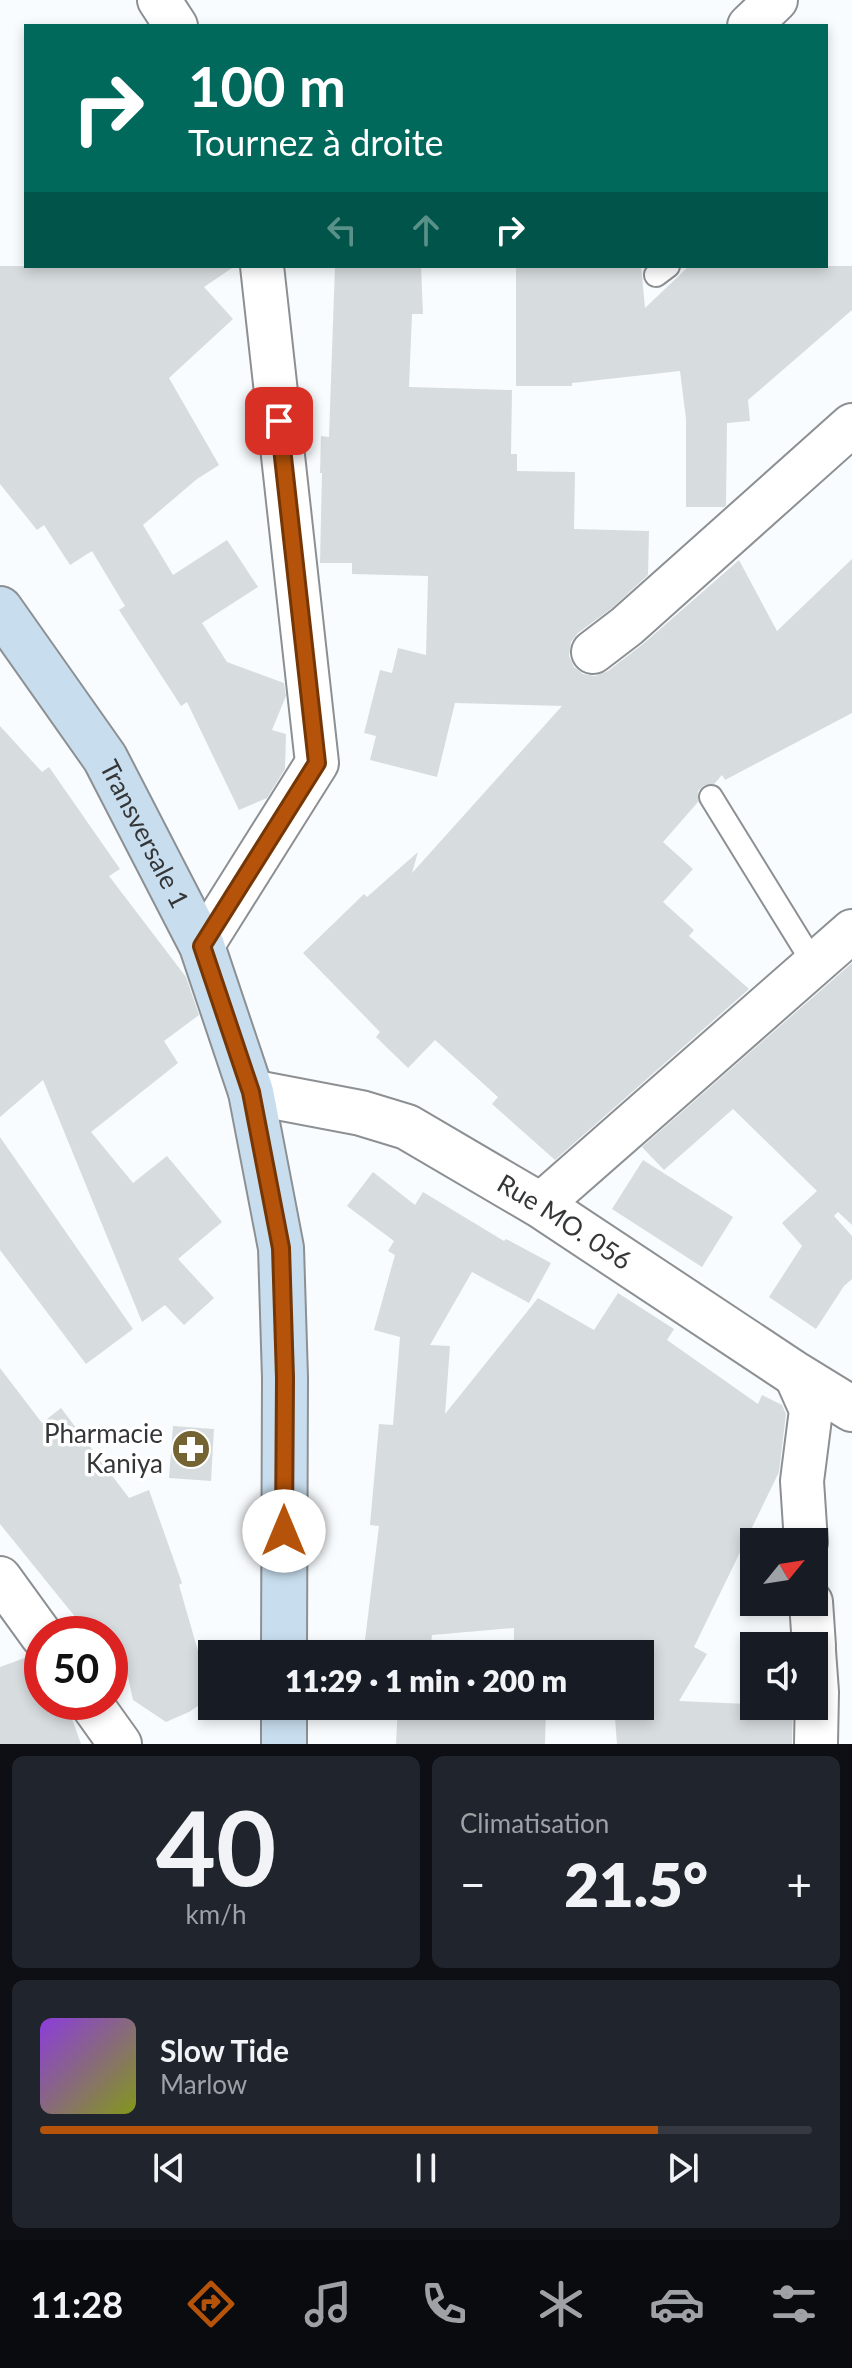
<!DOCTYPE html>
<html lang="fr">
<meta charset="utf-8">
<style>
body{margin:0;font-family:Lato,sans-serif;background:#20242c;color:#f1f3f6;height:100vh;display:flex;flex-direction:column;font-size:30px;white-space:nowrap}
*{box-sizing:border-box;margin:0}
p{font-size:26px;color:#9ea1a6}
.icon{flex:none;width:44px;height:44px;fill:none;stroke:currentColor;stroke-width:2;stroke-linecap:round;stroke-linejoin:round}
.map{position:relative;height:1744px;overflow:hidden}
.side{display:flex;flex-direction:column;gap:12px;padding:12px;background:#0d0f14;flex:1}
.side>*{flex:none}
.guide{position:absolute;left:24px;top:24px;width:804px;height:244px;border-radius:0px;box-shadow:0 4px 12px #0003;background:#00695c;color:#fff;overflow:hidden}
.needle{width:52px;rotate:60deg}
.tools{position:absolute;left:740px;top:1528px;display:grid;gap:16px}
.tools a{display:grid;place-items:center;width:88px;height:88px;border-radius:0px;background:#171b24;box-shadow:0 4px 12px #0003;font-size:40px}
.speed{position:absolute;left:24px;top:1616px;display:flex;gap:16px;font-size:40px;font-weight:700;text-align:center}
.speed>*{display:grid;place-content:center;width:104px;height:104px;border-radius:50%;background:#171b24;box-shadow:0 4px 12px #0003;line-height:1}
.speed .limit{border:12px solid #d22;background:#fff;color:#111}
.pin{position:absolute;display:grid;place-items:center;width:68px;height:68px;color:#fff;margin:-34px;border-radius:16px;box-shadow:0 4px 12px #0006}
.me{position:absolute;width:88px;margin:-44px;rotate:0deg;stroke-linejoin:round;filter:drop-shadow(0 0 6px #0008)}
.turn{display:flex;align-items:center;gap:28px;height:168px;padding:0 32px;font-size:36px}
.turn .icon{width:104px;height:104px;stroke-width:2.5}
.turn b{display:block;font-size:56px;line-height:68px}
.lanes{display:flex;align-items:center;height:76px;padding:0 32px;background:#0003;justify-content:center;gap:40px;direction:ltr}
.lanes .off{opacity:.35}
.big{font-size:60px;font-weight:800;line-height:1.1}
.side .card{flex:1;display:flex;flex-direction:column;justify-content:center;gap:12px;min-width:0;padding:0 28px;border-radius:12px;background:#20242c}
.side .dial{align-items:center;gap:0}
.dial b{font-size:104px;line-height:1}
.song{display:flex;align-items:center;gap:24px}
.cover{width:96px;height:96px;border-radius:12px;background:linear-gradient(135deg,hsl(270 70% 55%),hsl(70 70% 35%))}
.played{height:8px;border-radius:4px;background:linear-gradient(90deg,#b45309 80%,#363941 80%)}
.keys{display:flex;justify-content:space-around;direction:ltr}
.heat{display:flex;justify-content:space-between;align-items:center;font-size:44px;direction:ltr}
.side .tiles{flex:1;display:grid;gap:12px;grid-template-columns:1fr 1fr}
.card:last-child{grid-column:span 2}
.trip{position:absolute;left:198px;top:1640px;width:456px;height:80px;border-radius:0px;background:#171b24;box-shadow:0 4px 12px #0003;font-weight:800;line-height:80px;text-align:center}
.tab-bar{display:flex;height:128px;justify-content:space-around;align-items:center;background:#090b0e;color:#9ea1a6}
.tab-bar .icon{width:56px;height:56px}
.tab-bar .current{color:#b45309}
.tab-bar b{font-size:36px;color:#f1f3f6}
.map>svg:first-child{display:block}
</style>
<div class="map">
<svg width="852" height="1744" viewBox="0 0 852 1744">
<rect width="100%" height="100%" fill="#f9fcfe"/>
<g fill="#d7dcdf">
<path d="M0,266H235L204,287L233,319L169,378L219,465L197,479L143,525L173,575L227,540L258,587L202,623L227,662L284,683L286,696L272,730L286,734L285,769L267,798L239,810L187,702L181,706L119,610L125,606L92,551L70,565L44,525L37,530L0,484Z"/>
<path d="M335,266H421L423,314H412L409,387L512,390L511,454H517V471L575,472L574,529L649,531L648,575L612,608L578,633L571,642L569,656L574,667L583,674L595,676L608,671L643,644L739,560L777,631L852,559V713L725,780L722,775L714,784L703,786L698,791V802L663,842L693,869L663,902L694,930L689,936L749,989L555,1160L492,1104L498,1097L435,1040L408,1068L376,1037L380,1032L303,953L364,894L367,897L418,852L412,873L562,706L455,703L437,777L370,760L376,736L364,733L380,670L392,673L398,648L426,655L428,576L352,574V563H320L322,473H320L321,436L329,437Z"/>
<path d="M516,266H641L645,308L689,266H852V310L748,400L750,421L727,423L726,506L724,507H686V419L680,371L572,383V386H516Z"/>
<path d="M0,726L42,772L49,767L120,869L109,876L186,977L199,1015L164,1041L178,1063L91,1132L133,1183L167,1156L222,1222L178,1259L214,1298L184,1325L165,1305L142,1322L43,1080L0,1117Z"/>
<path d="M852,963V1225L838,1212L834,1216L852,1236V1279L844,1286L816,1329L769,1297L802,1246L782,1223L817,1191L733,1109L664,1170L642,1147Z"/>
<path d="M0,1137L133,1329L86,1364L0,1250Z"/>
<path d="M643,1160L733,1217L702,1267L612,1209Z"/>
<path d="M373,1172L415,1205L423,1192L504,1241L506,1239L551,1263L529,1303L472,1272L430,1345L450,1346L445,1414L538,1298L594,1330L618,1293L674,1329L667,1340L758,1404L762,1395L782,1405L786,1414L779,1472L694,1647L707,1654L679,1701L793,1706L792,1744H617L614,1706H640V1654H514V1628L432,1635L430,1654H401L364,1648L379,1526L370,1525L379,1424L393,1425L400,1337L374,1330L395,1255L388,1251L394,1241L347,1206Z"/>
<path d="M0,1368L42,1423L61,1408L129,1498L149,1490L182,1583L179,1585L204,1672V1702L189,1712L166,1722L133,1700L128,1677L110,1668V1634H89L0,1524Z"/>
<path d="M173,1426L214,1429L211,1481L169,1478Z"/>
<path d="M30,1656L42,1660V1702H66L81,1744H0V1667Z"/>
<path d="M398,1706H546L545,1744H396Z"/>
</g>
<g fill="none" stroke-linecap="round" stroke-linejoin="round">
<defs>
<g id="service">
<path d="M656,275L668,266"/>
<path d="M711,797L814,964"/>
</g>
<g id="minor">
<path d="M159,0L176,26"/>
<path d="M749,26L776,0"/>
<path d="M593,652L627,626L852,425"/>
<path d="M202,946L317,763L262,266"/>
<path d="M540,1205L852,931"/>
<path d="M795,1374L811,1410L802,1481L806,1542"/>
<path d="M0,1578L42,1636"/>
<path d="M811,1602L814,1646"/>
<path d="M814,1651L817,1692L816,1744"/>
<path d="M90,1702L120,1744"/>
</g>
<g id="tertiary">
<path id="s1" d="M251,1092L361,1113L407,1127L540,1205L795,1374L852,1409"/>
</g>
<g id="secondary">
<path id="s2" d="M0,609L105,758L202,946L251,1092L281,1248L285,1378L284,1654"/>
<path d="M284,1744V1706"/>
</g>
</defs>
<use href="#service" stroke="#8c9093" stroke-width="26"/>
<use href="#minor" stroke="#8c9093" stroke-width="46"/>
<use href="#tertiary" stroke="#8c9093" stroke-width="48"/>
<use href="#secondary" stroke="#8c9093" stroke-width="48"/>
<use href="#service" stroke="#fff" stroke-width="22"/>
<use href="#minor" stroke="#fff" stroke-width="42"/>
<use href="#tertiary" stroke="#fff" stroke-width="44"/>
<use href="#secondary" stroke="#c8deee" stroke-width="44"/>
</g>
<g fill="none" stroke-linecap="round" stroke-linejoin="round">
<defs>
<path id="route" d="M279,421L317,763L202,946L251,1092L281,1248L285,1378L284,1531"/>
</defs>
<use href="#route" stroke="#753606" stroke-width="20"/>
<use href="#route" stroke="#b45309" stroke-width="14"/>
</g>
<defs>
<symbol id="pharmacy-disc" viewBox="-11 -11 22 22"><circle r="9.5" fill="#746431" stroke="#fff"/><path d="M-2-6h4v4h4v4h-4v4h-4v-4h-4v-4h4Z" fill="#fff"/></symbol>
</defs>
<g fill-rule="evenodd">
<use href="#pharmacy-disc" x="169" y="1427" width="44" height="44"/>
</g>
<g text-anchor="middle" stroke-width="7" stroke-linejoin="round" paint-order="stroke">
<g font-size="26" fill="#353638" stroke="#fff">
<text dy="9" stroke="none"><textPath href="#s2" startOffset="268">Transversale 1</textPath></text>
<text dy="9" stroke="none"><textPath href="#s1" startOffset="344">Rue MO. 056</textPath></text>
</g>
<g font-size="26" fill="#353638" stroke="#fff" text-anchor="end">
<text x="163" y="1443">Pharmacie<tspan x="163" dy="30">Kaniya</tspan></text>
</g>
</g>
</svg>
<div class="tools">
<a><svg class="needle" viewBox="-14 -14 28 28"><path d="M0-13l5 13h-10z" fill="#e53935"/><path d="M0 13l5-13h-10z" fill="#9ea1a6"/></svg></a>
<a><svg class="icon" aria-label="sound" viewBox="0 0 24 24"><path d="M4 9h4l5-4v14l-5-4H4zM17 9q2 3 0 6"/></svg></a>
</div>
<div class="speed"><div class="limit">50</div></div>
<div class="pin" style="left:279px;top:421px;background:#d93025"><svg class="icon" aria-label="arrive" viewBox="0 0 24 24"><path d="M6 21V4h12l-3 4 3 4H6"/></svg></div>
<svg class="me" style="left:284px;top:1531px" viewBox="-20 -20 40 40"><circle r="19" fill="#fff"/><path d="M0-13L10 11 0 6-10 11z" fill="#b45309"/></svg>
<div class="trip">11:29 · 1 min · 200 m</div>
<div class="guide">
<div class="turn"><svg class="icon" aria-label="right" viewBox="0 0 24 24"><path d="M7 20v-9h11M14 6l5 5-5 5"/></svg><div><b>100 m</b>Tournez à droite</div></div>
<div class="lanes"><svg class="icon off" aria-label="left" viewBox="0 0 24 24"><path d="M17 20v-9H6M10 6l-5 5 5 5"/></svg><svg class="icon off" aria-label="ahead" viewBox="0 0 24 24"><path d="M12 20V5M6 11l6-6 6 6"/></svg><svg class="icon" aria-label="right" viewBox="0 0 24 24"><path d="M7 20v-9h11M14 6l5 5-5 5"/></svg></div>
</div>
</div>
<section class="side">
<div class="tiles">
<div class="card dial"><b>40</b><p>km/h</p></div>
<div class="card"><p>Climatisation</p>
<div class="heat"><a>−</a><b class="big">21.5°</b><a>+</a></div>
</div>
<div class="card">
<div class="song"><i class="cover"></i><div><b>Slow Tide</b><p>Marlow</p></div></div>
<div class="played"></div>
<div class="keys"><svg class="icon" aria-label="previous" viewBox="0 0 24 24"><path d="M18 5L8 12l10 7zM5 5v14"/></svg><svg class="icon" aria-label="pause" viewBox="0 0 24 24"><path d="M8 5v14M16 5v14"/></svg><svg class="icon" aria-label="next" viewBox="0 0 24 24"><path d="M6 5l10 7-10 7zM19 5v14"/></svg></div>
</div>
</div>
</section>
<nav class="tab-bar">
<b>11:28</b>
<svg class="icon current" aria-label="directions" viewBox="0 0 24 24"><path d="M12 3l9 9-9 9-9-9zM9 14v-3h6M13 9l2 2-2 2"/></svg>
<svg class="icon" aria-label="music" viewBox="0 0 24 24"><path d="M9 18V5l10-2v13"/><circle cx="6" cy="18" r="3"/><circle cx="16" cy="16" r="3"/></svg>
<svg class="icon" aria-label="phone" viewBox="0 0 24 24"><path d="M5 4h4l2 5-3 2q2 4 5 5l2-3 5 2v4C11 20 4 13 5 4z"/></svg>
<svg class="icon" aria-label="climate" viewBox="0 0 24 24"><path d="M12 3v18M4 7l16 10M4 17L20 7"/></svg>
<svg class="icon" aria-label="car" viewBox="0 0 24 24"><path d="M5 17H2v-5l4-1 3-4h7l3 4 3 1v5h-3M9 17h6M6 11h13"/><circle cx="7" cy="17" r="2"/><circle cx="17" cy="17" r="2"/></svg>
<svg class="icon" aria-label="filters" viewBox="0 0 24 24"><path d="M4 7h16M4 17h16"/><circle cx="9" cy="7" r="2"/><circle cx="15" cy="17" r="2"/></svg>
</nav>
